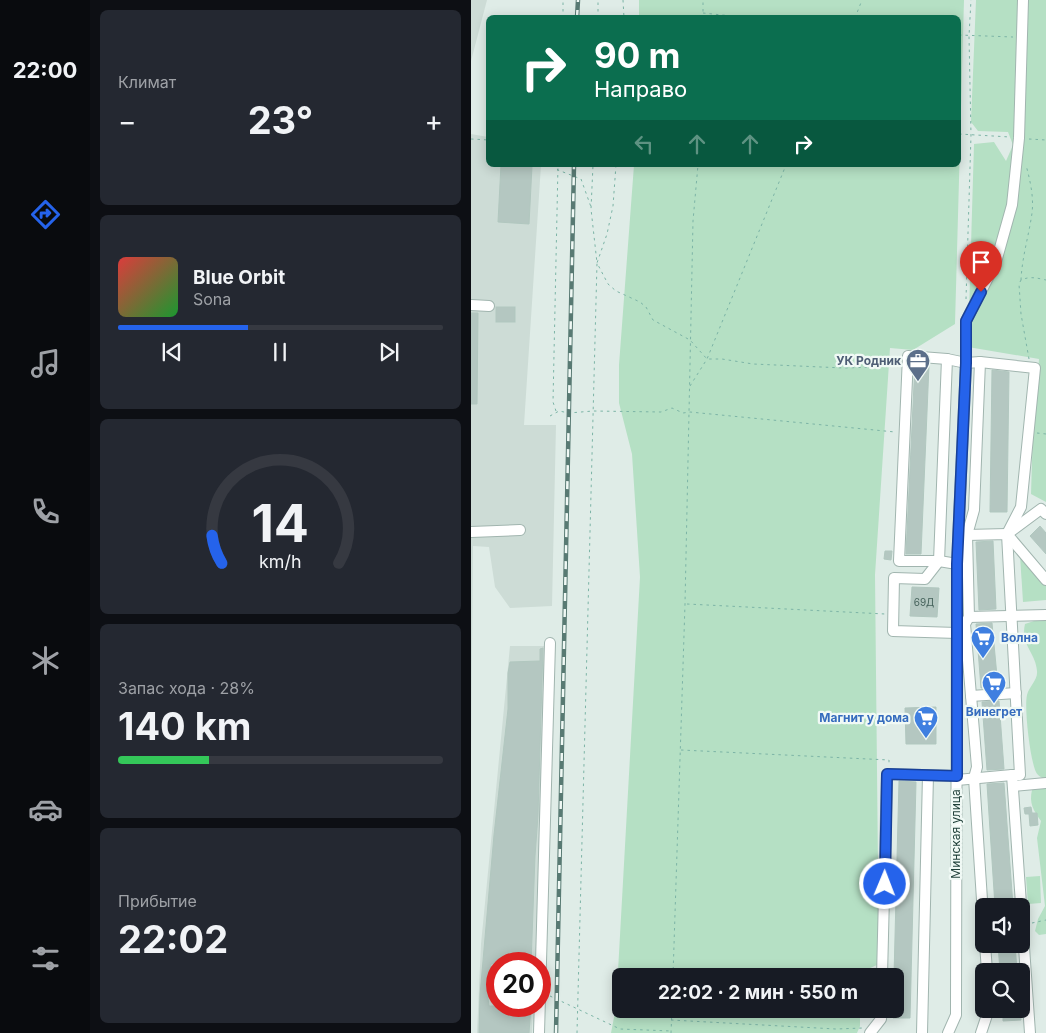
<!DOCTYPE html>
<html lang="ru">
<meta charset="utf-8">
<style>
body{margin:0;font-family:Inter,sans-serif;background:#242831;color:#f1f3f6;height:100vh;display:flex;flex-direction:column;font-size:19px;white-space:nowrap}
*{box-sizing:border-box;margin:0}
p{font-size:16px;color:#9ea1a6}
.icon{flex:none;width:28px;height:28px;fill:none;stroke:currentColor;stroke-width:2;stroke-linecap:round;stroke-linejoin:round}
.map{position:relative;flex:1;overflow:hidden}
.drawer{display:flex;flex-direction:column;gap:10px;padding:10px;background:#0d0f14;width:381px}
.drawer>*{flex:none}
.banner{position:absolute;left:15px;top:15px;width:475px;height:152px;border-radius:8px;box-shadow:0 2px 12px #0003;background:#0b6e4f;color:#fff;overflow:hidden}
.controls{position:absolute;left:504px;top:898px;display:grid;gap:10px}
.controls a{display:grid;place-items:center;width:55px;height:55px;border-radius:8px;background:#171b24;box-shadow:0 2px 12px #0003;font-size:25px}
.speed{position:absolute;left:15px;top:952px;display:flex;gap:10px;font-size:25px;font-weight:700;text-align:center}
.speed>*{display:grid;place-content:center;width:65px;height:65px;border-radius:50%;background:#171b24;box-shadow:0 2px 12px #0003;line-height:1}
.speed .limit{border:8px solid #d22;background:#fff;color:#111}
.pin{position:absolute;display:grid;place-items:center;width:42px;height:42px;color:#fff;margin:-51px -21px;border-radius:50% 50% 50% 0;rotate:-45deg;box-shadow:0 0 5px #0007}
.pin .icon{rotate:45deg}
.me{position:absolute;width:55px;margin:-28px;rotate:1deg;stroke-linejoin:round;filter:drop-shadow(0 0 4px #0008)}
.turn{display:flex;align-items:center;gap:18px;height:105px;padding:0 25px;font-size:22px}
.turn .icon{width:65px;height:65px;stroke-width:2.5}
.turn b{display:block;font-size:35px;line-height:42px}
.lanes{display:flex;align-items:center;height:48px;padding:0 25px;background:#0003;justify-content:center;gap:25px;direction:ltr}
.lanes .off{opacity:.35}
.big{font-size:38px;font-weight:700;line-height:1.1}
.drawer .widget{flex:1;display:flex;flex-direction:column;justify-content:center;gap:8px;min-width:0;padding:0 18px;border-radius:8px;background:#242831}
.drawer .dial{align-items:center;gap:0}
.dial svg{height:130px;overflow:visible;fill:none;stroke:#363941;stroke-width:7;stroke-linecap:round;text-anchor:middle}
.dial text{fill:#f1f3f6;stroke:none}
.song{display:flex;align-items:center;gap:15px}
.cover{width:60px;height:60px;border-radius:8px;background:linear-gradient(135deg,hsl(0 70% 55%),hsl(130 70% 35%))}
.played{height:5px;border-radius:2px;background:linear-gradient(90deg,#2563eb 40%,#363941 40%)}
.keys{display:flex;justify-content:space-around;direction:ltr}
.heat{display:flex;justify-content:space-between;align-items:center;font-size:28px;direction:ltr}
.charge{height:8px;border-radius:4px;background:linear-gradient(90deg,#34c759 28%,#363941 0)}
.trip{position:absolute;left:141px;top:968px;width:292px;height:50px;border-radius:8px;background:#171b24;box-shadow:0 2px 12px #0003;font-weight:700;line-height:50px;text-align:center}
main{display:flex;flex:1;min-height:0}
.dock{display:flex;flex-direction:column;width:90px;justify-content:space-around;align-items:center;background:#090b0e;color:#9ea1a6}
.dock .icon{width:35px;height:35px}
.dock .on{color:#2563eb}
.dock b{font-size:22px;color:#f1f3f6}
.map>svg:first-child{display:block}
</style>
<main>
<nav class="dock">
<b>22:00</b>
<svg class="icon on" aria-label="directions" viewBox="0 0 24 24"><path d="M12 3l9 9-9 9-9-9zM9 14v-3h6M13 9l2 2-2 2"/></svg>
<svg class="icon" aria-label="music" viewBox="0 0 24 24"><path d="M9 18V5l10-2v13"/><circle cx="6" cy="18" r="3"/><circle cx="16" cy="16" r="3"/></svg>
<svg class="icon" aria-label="phone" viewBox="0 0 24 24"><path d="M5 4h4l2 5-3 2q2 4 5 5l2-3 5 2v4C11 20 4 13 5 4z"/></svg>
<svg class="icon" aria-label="climate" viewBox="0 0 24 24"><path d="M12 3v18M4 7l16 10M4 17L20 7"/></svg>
<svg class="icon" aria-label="car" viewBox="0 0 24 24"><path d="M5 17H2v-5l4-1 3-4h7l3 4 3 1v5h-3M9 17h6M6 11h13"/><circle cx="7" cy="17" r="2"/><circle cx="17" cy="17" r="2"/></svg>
<svg class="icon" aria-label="filters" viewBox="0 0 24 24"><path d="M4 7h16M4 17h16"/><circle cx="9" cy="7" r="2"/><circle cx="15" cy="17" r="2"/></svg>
</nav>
<section class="drawer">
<div class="widget"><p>Климат</p>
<div class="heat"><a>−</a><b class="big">23°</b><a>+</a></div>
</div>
<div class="widget">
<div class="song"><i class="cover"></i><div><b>Blue Orbit</b><p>Sona</p></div></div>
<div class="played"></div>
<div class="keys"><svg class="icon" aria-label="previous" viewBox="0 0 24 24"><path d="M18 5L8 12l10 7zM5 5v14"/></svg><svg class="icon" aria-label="pause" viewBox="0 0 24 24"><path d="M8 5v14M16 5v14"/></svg><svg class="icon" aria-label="next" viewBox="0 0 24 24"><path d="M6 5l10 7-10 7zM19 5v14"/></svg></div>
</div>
<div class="widget dial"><svg viewBox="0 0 100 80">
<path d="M14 69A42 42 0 1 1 86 69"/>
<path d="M14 69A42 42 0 0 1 8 52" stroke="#2563eb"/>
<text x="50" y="56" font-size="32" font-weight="700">14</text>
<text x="50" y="72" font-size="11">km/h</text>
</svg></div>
<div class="widget"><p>Запас хода · 28%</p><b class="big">140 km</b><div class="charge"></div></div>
<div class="widget"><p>Прибытие</p><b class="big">22:02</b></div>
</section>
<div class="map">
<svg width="575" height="1033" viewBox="0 0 575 1033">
<rect width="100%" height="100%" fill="#dfece7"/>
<g fill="#cddcd6">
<path d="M0,0H16L0,61Z"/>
<path d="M0,134L17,137L18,165H70L53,425H85L81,606L39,608L24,587L18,547L2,546L0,762Z"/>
<path d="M39,646H77L75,762L64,964H26V1006H62L61,1033H6L10,944Z"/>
</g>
<g fill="#b5e0c4">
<path d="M168,0H493L484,324L442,350L419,348L404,575L408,964L388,973V976H150V1009H389V1026L386,1033H140L145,1007L169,577L161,454L148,403V365L163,165H488V18L168,17Z"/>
<path d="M505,0H575V502L560,494L562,428L568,359L497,347L503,144L523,142L535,161L542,145L537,132L507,131L500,122Z"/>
<path d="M549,555L575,584V600L552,602Z"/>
<path d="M572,618L575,619V779H573C570,777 566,775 565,772C559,760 553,707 556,695C558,686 567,680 566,671C565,653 549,645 554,624Z"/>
<path d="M575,786V934L568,935L564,931L567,919L574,906L566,838L570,821C562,810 558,803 561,790Z"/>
<path d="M569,876L570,903L557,904L555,877Z"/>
</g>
<g fill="#b4c7c1" stroke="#b1c7bf">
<path d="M30,165L61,166L58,224L27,222Z"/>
<rect x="25" y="307" width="19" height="15"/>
<path d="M0,313H7L6,404H0Z"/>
<path d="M444,363L458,365L450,554H435Z"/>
<path d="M521,370L538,372L536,512H519Z"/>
<path d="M569,526L575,533V554L559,536Z"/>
<path d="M522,541L525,609L508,610L505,542Z"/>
<path d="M414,551H421L420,560L413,559Z"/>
<path d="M441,587L468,588L466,617L439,616Z"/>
<path d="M521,623L527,687L510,688L505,624Z"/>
<path d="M72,648L67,815L64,856L60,964H20L17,998L18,1006H60L58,1033H8L9,995L23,835L37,709V673L39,662L69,661V649Z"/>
<path d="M528,701L533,769L516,770L511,702Z"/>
<path d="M465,707V744H435L434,708Z"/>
<path d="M428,781L445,782L439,1018H422V1009H425V976H423Z"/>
<path d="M533,783L542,906H524L516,784Z"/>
<path d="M560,807L561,813H566L567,825L559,826L558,814H554L553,808Z"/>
<path d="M527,944H544L546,971H529Z"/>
<path d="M532,1009H549L550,1020L532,1021Z"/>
</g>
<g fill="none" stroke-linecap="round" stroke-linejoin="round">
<defs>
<g id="minor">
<path d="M0,305L18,306"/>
<path d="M476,359L468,561L454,579L423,578L422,631L486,633"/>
<path d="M509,362L503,510L496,535L498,617L494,624L506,767L503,778L512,915"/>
<path d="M0,532L49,530"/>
<path d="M539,532L570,509L575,514"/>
<path d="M496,535L536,534L575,580"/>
<path d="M486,564L468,561H428L437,356L476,359L495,363L509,362L564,368L550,507L536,534L549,775H541L559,1033"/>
<path d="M498,617L575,615"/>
<path d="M500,696L545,693"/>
<path d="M486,780L541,775"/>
<path d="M542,786L575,783"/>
<path d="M514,944L516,971"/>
<path d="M411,976L416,774L486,776"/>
<path d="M68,1033L79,643"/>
<path d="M399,1033L410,1019L411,1009"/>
<path d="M451,1033L457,775"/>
<path d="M477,1033L485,1015V1007L486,564L495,363V321L525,262L541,205L548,138L552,0"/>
<path d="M510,1033L518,1009"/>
</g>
</defs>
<use href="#minor" stroke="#a1b5af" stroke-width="12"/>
<g stroke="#7cb4a6" stroke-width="1" stroke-dasharray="2.5 4" stroke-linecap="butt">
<path d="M152,0L153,18"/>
<path d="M232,13L280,18"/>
<path d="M92,18V0"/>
<path d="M127,18V0"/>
<path d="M232,18V0"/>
<path d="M384,18L391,0"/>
<path d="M488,35L542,37"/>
<path d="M488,134L539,137"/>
<path d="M0,139L18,140"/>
<path d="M558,139L575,140"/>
<path d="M81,165L87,170L110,179L120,207"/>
<path d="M145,165L142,206L136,234L126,263L137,284L145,291L169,302L175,307L182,320L219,340L236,359H251L282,364L373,368L404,367L428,364"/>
<path d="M550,280C551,257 558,235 561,213C563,197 559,180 555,165"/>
<path d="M495,299L500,135L498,36L500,0"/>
<path d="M558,359L550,314L548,284L550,280C559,276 566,278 575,280"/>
<path d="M219,386L236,359L315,165"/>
<path d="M85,411L82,402L87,165"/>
<path d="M79,416L88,411L98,413L122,411L190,412L201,408L212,413L219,412L424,432"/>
<path d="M566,433L575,434"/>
<path d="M216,604L414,614"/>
<path d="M210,750L418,760V765"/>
<path d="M561,923L575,920"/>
<path d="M202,976L214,604L222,221L227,165"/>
<path d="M79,996L149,1029L200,1031"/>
<path d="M200,1020L365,1029L392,1028"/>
<path d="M106,1033L126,263L120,209L122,165"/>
<path d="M200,1033L201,1009"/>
</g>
<use href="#minor" stroke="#fff" stroke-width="10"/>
<defs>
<g id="rail">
<path d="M106,18L107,0"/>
<path d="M85,1033L103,165"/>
</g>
</defs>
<use href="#rail" stroke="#587a73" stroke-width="4.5"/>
<use href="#rail" stroke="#f0f9f5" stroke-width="2.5" stroke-dasharray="8" stroke-linecap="butt"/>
</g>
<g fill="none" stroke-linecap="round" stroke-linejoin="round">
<defs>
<path id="route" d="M414,884L416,774L486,776V564L495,363V321L510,292"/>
</defs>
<use href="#route" stroke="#184099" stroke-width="12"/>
<use href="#route" stroke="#2563eb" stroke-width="9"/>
</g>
<defs>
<symbol id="office-pin" viewBox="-11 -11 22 30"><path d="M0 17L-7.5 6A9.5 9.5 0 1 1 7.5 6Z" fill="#5c6f8a" stroke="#f0f9f5"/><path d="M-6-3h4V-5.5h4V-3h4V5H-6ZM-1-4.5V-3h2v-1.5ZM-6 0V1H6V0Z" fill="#fff"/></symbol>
<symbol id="supermarket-pin" viewBox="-11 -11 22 30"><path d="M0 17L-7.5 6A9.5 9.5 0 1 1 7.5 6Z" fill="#3f7fe0" stroke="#f0f9f5"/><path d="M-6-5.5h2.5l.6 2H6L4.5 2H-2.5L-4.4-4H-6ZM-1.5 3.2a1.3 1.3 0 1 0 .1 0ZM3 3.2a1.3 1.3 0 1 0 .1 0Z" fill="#fff"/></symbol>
</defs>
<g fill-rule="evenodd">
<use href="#office-pin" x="433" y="347" width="28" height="38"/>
<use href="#supermarket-pin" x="498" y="624" width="28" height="38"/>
<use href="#supermarket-pin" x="509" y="669" width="28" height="38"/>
<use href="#supermarket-pin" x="441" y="704" width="28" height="38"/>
</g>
<g text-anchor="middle" stroke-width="4.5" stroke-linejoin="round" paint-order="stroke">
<g font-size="10" fill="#44615a">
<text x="453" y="606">69Д</text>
</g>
<g font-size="12" font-weight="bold" fill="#4e5e75" stroke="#f0f9f5" text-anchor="end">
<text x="430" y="365">УК Родник</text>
</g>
<g font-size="12" font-weight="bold" fill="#366cbe" stroke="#f0f9f5" text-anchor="start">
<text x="530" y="642">Волна</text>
<text x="523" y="716" text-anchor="middle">Винегрет</text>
<text x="438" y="722" text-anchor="end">Магнит у дома</text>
</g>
<g font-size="12" fill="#1e3f38" stroke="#f0f9f5">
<text transform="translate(485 834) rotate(-90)" y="4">Минская улица</text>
</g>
</g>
</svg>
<div class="controls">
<a><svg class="icon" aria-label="sound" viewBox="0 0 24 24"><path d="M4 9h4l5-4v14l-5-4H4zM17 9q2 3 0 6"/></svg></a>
<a><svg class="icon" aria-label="search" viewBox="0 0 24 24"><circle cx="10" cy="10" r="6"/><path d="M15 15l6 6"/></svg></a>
</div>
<div class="speed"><div class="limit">20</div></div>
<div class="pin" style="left:510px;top:292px;background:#d93025"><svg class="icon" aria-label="arrive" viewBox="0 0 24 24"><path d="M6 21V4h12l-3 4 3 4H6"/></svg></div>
<svg class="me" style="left:414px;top:884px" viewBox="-20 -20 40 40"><circle r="17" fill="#2563eb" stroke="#fff" stroke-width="3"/><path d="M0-11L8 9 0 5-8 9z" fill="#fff"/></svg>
<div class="trip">22:02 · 2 мин · 550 m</div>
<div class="banner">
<div class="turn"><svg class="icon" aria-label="right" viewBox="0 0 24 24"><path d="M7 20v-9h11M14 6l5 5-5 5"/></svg><div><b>90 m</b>Направо</div></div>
<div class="lanes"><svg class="icon off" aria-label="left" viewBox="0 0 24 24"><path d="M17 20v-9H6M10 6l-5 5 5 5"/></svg><svg class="icon off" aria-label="ahead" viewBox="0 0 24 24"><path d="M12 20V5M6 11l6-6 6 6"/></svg><svg class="icon off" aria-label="ahead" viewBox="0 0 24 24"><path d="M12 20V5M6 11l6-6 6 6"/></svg><svg class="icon" aria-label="right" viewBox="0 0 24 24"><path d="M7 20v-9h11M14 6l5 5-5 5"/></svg></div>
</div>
</div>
</main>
